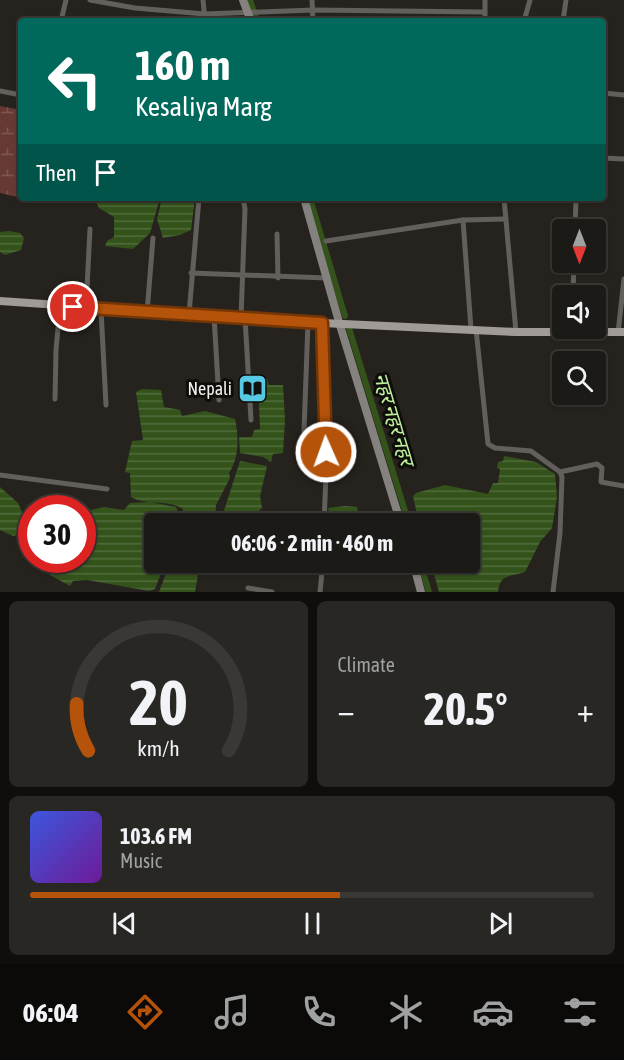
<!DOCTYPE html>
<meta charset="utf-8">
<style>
body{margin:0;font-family:"Asap Condensed","Noto Sans Devanagari",sans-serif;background:#292723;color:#f1f3f6;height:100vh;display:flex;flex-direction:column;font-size:22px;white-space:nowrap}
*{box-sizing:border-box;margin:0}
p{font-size:20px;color:#a0a1a1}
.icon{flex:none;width:33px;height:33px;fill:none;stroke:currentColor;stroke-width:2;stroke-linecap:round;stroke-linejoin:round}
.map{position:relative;height:592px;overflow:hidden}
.details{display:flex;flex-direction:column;gap:9px;padding:9px;background:#0f0e0c;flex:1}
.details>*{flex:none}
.banner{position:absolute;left:18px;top:18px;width:588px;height:183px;border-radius:6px;box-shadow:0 2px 4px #0004,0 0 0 2px #3a3835;background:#00695c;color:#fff;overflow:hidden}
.needle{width:39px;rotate:180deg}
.buttons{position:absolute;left:552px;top:219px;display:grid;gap:12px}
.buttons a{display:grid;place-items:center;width:54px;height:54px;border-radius:6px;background:#1c1a16;box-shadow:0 2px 4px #0004,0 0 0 2px #3a3835;font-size:30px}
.speed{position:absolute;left:18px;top:495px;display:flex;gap:12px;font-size:30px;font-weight:700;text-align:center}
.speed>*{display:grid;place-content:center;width:78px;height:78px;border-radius:50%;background:#1c1a16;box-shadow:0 2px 4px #0004,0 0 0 2px #3a3835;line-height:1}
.speed .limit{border:9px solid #d22;background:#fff;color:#111}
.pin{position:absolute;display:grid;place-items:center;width:51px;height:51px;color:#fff;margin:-26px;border:3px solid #fff;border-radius:50%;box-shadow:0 2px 6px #0007}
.me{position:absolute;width:66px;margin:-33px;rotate:358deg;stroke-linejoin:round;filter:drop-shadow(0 0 4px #0008)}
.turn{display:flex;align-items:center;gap:21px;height:126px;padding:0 18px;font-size:27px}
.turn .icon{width:78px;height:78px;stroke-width:2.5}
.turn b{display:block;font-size:42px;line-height:51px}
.then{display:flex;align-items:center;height:57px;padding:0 18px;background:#0003;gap:12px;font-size:22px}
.big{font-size:45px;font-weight:700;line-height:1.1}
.details .card{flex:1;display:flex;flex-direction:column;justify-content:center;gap:9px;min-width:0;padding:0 21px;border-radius:9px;background:#292723}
.details .dial{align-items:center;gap:0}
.dial svg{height:156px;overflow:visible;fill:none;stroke:#3a3835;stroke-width:7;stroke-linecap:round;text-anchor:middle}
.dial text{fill:#f1f3f6;stroke:none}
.song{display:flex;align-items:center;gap:18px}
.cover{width:72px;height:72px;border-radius:9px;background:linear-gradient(135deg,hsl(230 70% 55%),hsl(280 70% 35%))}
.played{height:6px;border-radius:3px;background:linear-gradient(90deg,#b45309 55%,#3a3835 55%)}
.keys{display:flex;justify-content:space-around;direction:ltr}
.heat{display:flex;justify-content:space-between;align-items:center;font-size:33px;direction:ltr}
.details .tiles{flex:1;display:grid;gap:9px;grid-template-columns:1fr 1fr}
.card:last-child{grid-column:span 2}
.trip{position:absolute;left:144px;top:513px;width:336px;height:60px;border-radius:6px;background:#1c1a16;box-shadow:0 2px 4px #0004,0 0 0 2px #3a3835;font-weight:700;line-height:60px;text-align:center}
.tabs{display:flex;height:96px;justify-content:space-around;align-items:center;background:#0b0a09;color:#a0a1a1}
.tabs .icon{width:42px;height:42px}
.tabs .active{color:#b45309}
.tabs b{font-size:27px;color:#f1f3f6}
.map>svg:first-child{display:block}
</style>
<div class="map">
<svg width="624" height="592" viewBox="0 0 624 592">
<defs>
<pattern id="wetland-marsh" width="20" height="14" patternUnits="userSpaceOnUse" patternTransform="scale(1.5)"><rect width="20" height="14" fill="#673934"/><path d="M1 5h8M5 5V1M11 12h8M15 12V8" fill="none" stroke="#7d5652"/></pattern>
<pattern id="water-rules" width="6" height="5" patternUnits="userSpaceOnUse" patternTransform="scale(1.5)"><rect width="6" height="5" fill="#33531b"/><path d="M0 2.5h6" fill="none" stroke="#516c3c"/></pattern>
</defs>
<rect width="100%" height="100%" fill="#26231e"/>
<path fill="url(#wetland-marsh)" d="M0,106L21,110L22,198L0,193Z"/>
<g fill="url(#water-rules)">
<path d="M94,198H160L150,233L133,249L105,246L107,241L114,237V217L99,208Z"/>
<path d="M162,198H195L191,230L180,235L163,238L157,219Z"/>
<path d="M9,231L20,233L24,238L21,250L5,255L0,252V232Z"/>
<path d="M258,379H267L269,385H283L285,420L283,453L273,454L271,462L263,457L240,453L239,437H252L254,430L260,429Z"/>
<path d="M142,389L161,390L164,407L180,410L182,416L205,411L235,419C239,438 239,458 229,473L230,478L216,505L215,523H182L183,509C167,499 146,506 131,497L130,473L125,472L132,441L143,440L136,392Z"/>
<path d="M504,456L536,462L555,474L557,497L552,528L540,542L525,572C511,577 500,573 498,592H439L431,563L470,562V524L419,523L413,496L416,493L445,485L488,494L493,483H498L500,469L497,468L498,462L503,461Z"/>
<path d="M240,461L267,466L260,496L262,508L250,519L251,523H220Z"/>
<path d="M0,487L18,503L24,516L31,518V544L18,535L13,536L0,530Z"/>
<path d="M150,502L176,507L180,517L178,523L154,524V562L165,563L155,589L149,591L87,580L73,581L70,586L50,575L52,560H82L83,513L87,507L91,510L104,507L124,510L130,503Z"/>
<path d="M345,506L357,507L360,523H332L328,508Z"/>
<path d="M170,563H200L195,592H159Z"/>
</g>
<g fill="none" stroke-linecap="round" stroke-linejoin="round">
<g stroke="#33531b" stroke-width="6">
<path d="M250,0L257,21"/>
<path d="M310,198L345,316"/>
<path d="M348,325L409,524"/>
<path d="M420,562L429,592"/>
</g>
<g stroke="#625f5d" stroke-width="5">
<path d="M90,0L135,8L205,14L313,10L484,12"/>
<path d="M203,0L205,21"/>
<path d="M312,0L313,21"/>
<path d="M61,21L66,0"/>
<path d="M485,21V0"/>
<path d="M524,21L530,0"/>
<path d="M563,21L566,0"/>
<path d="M0,91L21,95"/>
<path d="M603,93L624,95"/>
<path d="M603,158L624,159"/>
<path d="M504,198L516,332"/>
<path d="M463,220L471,329"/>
<path d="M575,230L576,198"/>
<path d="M277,234L278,278"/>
<path d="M326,241L463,220L506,219"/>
<path d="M191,273L327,278"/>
<path d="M573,296L574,262"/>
<path d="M86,308L90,229"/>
<path d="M101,310L106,405"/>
<path d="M147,313L153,238"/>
<path d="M189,314L199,198"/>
<path d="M214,316L219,400"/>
<path d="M241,318L245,209L243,198"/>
<path d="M245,318L251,420"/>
<path d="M322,323L326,474L324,524"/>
<path d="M476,329L488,444L495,448L531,451L560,472L562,477L560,533L553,592"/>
<path d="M618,333L624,279"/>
<path d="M55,399L56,350L60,306"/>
<path d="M303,458L308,322"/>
<path d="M560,472L597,464L602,468L601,482L624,486"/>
<path d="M0,475L107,489"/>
<path d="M265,565L322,573"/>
<path d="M248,588L272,592"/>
<path d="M320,592L323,562"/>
</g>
<g stroke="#85817e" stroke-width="8">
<path d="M243,0L251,21"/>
<path d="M304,198L339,322L401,524"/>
<path d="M413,562L421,592"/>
</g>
<path stroke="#a09b97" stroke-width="8" d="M0,301L322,323L516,332H624"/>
</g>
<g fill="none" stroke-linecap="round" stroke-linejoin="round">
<defs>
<path id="route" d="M73,307L322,323L326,452"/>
</defs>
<use href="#route" stroke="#753606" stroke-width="15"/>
<use href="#route" stroke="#b45309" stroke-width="10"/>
</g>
<defs>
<symbol id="library-square" viewBox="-11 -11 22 22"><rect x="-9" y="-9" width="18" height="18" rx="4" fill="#57c9e2" stroke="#0e0d0a"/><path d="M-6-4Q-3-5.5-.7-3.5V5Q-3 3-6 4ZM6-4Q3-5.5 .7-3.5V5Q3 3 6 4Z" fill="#111"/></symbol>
</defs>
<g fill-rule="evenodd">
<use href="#library-square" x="236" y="372" width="33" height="33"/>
</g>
<g text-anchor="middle" stroke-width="6" stroke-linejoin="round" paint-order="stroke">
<g font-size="18" fill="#f3f0ed" stroke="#0e0d0a" text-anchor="end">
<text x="232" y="395">Nepali</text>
</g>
<g font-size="20" font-style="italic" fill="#bdf19d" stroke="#0e0d0a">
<text transform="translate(394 419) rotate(73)" y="7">नहर नहर नहर</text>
</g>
</g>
</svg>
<div class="buttons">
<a><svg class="needle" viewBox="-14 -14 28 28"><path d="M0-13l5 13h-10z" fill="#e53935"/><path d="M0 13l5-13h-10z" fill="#a0a1a1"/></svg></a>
<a><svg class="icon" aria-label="sound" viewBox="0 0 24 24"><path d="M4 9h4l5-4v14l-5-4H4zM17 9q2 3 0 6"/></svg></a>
<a><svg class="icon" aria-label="search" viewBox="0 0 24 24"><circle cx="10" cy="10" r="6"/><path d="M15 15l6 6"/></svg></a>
</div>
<div class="speed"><div class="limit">30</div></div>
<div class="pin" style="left:73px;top:307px;background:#d93025"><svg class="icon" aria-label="arrive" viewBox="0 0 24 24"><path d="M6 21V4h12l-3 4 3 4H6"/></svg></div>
<svg class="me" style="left:326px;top:452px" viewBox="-20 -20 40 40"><circle r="17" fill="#b45309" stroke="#fff" stroke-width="3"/><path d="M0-11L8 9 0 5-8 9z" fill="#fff"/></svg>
<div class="trip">06:06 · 2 min · 460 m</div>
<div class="banner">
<div class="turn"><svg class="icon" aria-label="left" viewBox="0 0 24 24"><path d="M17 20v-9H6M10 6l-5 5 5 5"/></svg><div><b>160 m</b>Kesaliya Marg</div></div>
<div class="then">Then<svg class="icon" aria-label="arrive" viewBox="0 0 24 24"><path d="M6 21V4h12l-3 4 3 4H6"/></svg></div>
</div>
</div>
<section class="details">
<div class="tiles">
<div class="card dial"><svg viewBox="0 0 100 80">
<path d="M14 69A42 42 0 1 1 86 69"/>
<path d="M14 69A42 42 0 0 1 8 45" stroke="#b45309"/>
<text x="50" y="56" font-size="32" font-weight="700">20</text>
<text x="50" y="72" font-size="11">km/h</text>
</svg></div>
<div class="card"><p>Climate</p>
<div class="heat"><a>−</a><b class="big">20.5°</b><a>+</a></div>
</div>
<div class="card">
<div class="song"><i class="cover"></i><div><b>103.6 FM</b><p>Music</p></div></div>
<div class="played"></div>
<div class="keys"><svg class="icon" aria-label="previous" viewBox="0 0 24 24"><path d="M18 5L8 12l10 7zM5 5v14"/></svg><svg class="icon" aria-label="pause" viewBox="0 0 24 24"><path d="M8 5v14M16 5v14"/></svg><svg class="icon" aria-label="next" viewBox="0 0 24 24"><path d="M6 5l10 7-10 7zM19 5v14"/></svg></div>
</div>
</div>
</section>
<nav class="tabs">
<b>06:04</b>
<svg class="icon active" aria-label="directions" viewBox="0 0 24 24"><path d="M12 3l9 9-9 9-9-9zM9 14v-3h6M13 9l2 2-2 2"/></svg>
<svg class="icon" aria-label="music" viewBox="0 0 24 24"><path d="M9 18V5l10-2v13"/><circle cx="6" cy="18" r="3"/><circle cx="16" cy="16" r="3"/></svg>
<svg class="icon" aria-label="phone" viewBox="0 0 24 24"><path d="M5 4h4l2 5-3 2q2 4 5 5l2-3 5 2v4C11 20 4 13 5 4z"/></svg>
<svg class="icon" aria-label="climate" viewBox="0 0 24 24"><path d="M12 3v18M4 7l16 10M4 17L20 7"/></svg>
<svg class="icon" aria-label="car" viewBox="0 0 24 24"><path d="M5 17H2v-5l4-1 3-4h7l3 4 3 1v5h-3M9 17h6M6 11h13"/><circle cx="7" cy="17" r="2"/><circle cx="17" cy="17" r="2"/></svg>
<svg class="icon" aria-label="filters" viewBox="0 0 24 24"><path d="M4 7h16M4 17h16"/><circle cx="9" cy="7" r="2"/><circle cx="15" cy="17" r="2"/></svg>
</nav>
